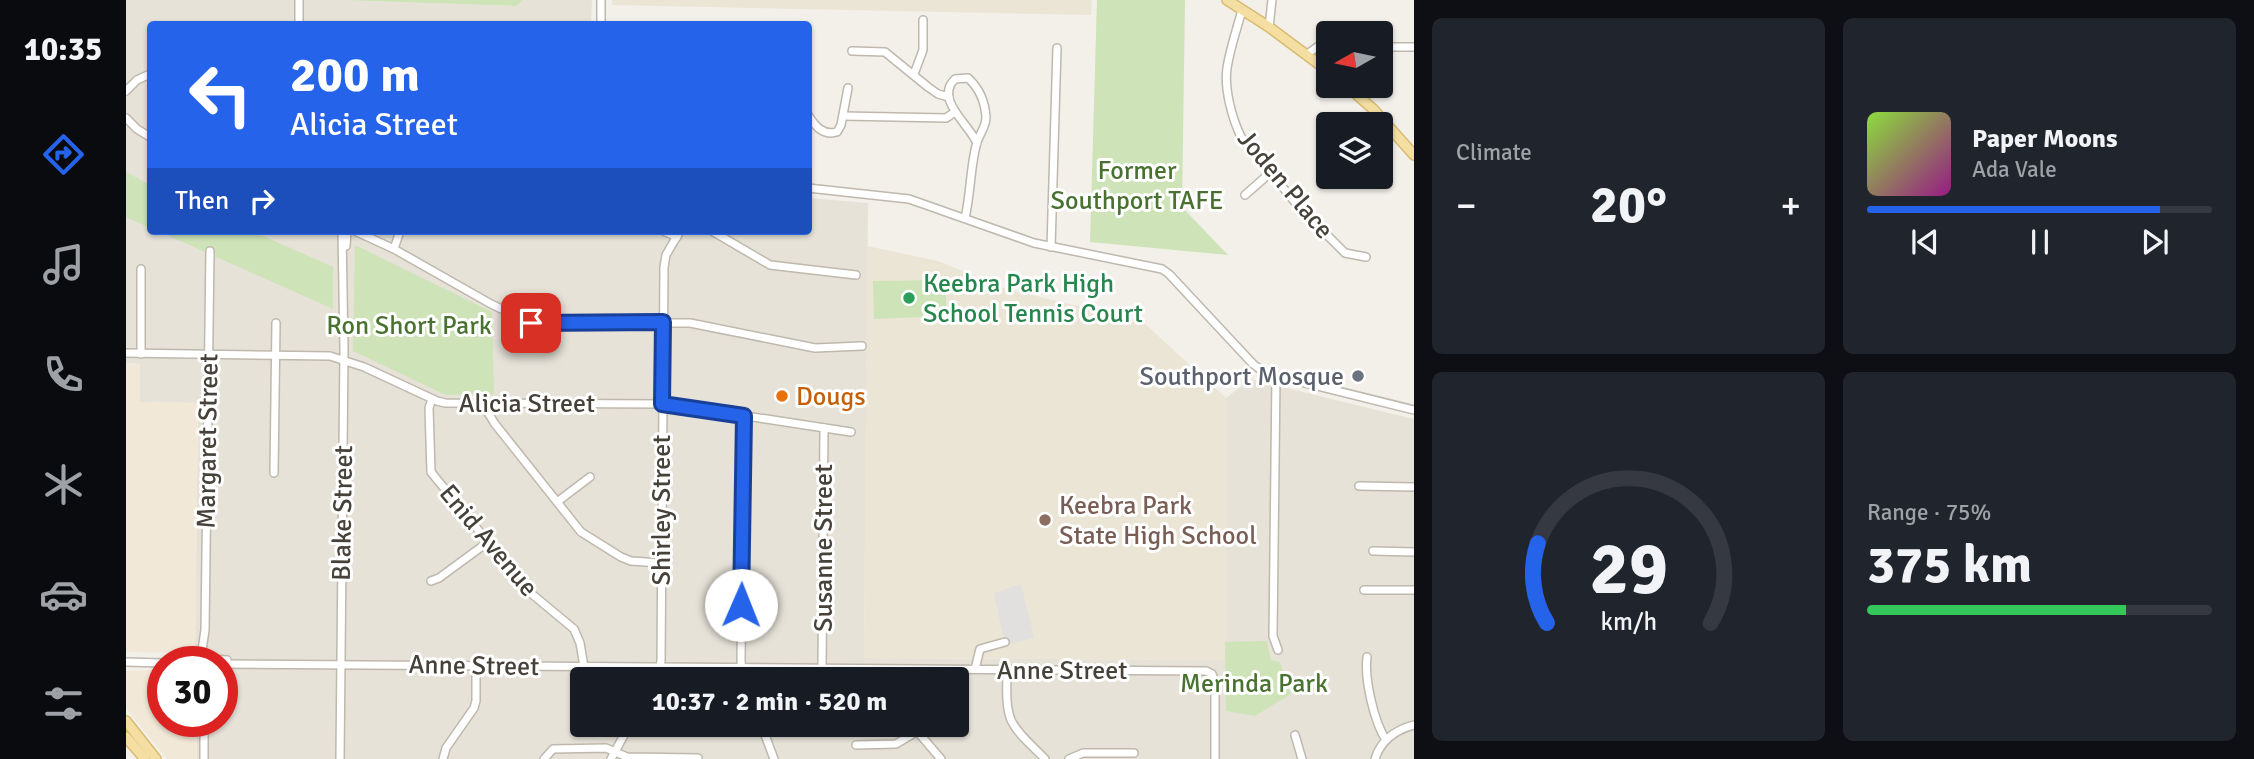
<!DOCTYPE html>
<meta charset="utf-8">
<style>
body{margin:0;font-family:Signika,sans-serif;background:#20242c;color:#f1f3f6;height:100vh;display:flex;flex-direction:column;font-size:26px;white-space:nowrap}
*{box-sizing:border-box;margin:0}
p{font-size:23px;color:#9ea1a6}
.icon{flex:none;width:38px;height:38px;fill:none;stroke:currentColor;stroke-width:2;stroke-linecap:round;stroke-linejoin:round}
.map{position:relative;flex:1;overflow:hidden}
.side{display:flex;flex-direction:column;gap:18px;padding:18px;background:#0d0f14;width:840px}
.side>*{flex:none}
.guide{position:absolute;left:21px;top:21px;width:665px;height:214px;border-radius:7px;box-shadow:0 2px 5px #0004;background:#2563eb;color:#fff;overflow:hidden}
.needle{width:46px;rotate:261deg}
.fabs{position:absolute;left:1190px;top:21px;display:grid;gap:14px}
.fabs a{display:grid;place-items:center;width:77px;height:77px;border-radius:7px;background:#171b24;box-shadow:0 2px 5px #0004;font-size:35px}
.speed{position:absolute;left:21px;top:646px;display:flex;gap:14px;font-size:35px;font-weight:700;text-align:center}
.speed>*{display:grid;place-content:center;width:91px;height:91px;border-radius:50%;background:#171b24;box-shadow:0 2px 5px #0004;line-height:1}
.speed .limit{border:10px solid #d22;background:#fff;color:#111}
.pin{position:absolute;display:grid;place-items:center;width:60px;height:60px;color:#fff;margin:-30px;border-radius:14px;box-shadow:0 4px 10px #0006}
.me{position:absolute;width:77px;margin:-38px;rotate:1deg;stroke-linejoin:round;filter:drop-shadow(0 0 5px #0008)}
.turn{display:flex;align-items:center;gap:24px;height:147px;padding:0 28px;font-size:32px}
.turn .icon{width:91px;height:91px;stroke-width:2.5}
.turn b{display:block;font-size:49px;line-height:60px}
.then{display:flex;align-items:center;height:66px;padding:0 28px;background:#0003;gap:14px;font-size:26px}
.big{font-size:52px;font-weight:700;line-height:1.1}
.side .widget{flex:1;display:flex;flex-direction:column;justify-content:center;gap:10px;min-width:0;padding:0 24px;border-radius:10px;background:#20242c}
.side .dial{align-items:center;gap:0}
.dial svg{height:182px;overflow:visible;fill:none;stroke:#363941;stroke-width:7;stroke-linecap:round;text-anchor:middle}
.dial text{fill:#f1f3f6;stroke:none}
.song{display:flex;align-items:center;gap:21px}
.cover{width:84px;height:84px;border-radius:10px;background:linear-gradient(135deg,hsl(90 70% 55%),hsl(310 70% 35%))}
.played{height:7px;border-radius:4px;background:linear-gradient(90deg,#2563eb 85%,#363941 85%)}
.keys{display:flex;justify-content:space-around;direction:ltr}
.heat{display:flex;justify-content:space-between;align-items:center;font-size:38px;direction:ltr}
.charge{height:10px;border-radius:5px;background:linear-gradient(90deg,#34c759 75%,#363941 0)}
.side .tiles{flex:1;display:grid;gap:18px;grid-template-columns:repeat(2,1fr)}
.trip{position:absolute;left:444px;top:667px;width:399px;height:70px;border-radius:7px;background:#171b24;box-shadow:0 2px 5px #0004;font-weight:700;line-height:70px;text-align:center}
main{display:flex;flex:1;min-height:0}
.dock{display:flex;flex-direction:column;width:126px;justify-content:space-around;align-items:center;background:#090b0e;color:#9ea1a6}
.dock .icon{width:49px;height:49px}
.dock .active{color:#2563eb}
.dock b{font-size:32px;color:#f1f3f6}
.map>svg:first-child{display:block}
</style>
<main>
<nav class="dock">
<b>10:35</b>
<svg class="icon active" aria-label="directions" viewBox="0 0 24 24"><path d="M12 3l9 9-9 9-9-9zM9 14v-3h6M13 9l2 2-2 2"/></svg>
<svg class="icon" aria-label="music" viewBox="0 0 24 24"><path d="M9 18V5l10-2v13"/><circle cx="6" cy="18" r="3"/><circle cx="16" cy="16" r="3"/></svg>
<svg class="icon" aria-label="phone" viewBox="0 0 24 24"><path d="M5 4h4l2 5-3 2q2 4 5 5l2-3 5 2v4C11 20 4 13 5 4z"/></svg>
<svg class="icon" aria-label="climate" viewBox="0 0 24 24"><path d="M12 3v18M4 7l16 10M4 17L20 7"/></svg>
<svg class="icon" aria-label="car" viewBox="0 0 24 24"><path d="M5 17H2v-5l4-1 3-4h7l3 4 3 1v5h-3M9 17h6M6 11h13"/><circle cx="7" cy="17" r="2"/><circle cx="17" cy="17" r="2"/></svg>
<svg class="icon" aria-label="filters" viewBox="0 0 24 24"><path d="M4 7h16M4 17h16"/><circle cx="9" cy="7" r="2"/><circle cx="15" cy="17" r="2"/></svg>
</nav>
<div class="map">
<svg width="1288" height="759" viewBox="0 0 1288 759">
<rect width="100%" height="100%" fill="#f3f0ea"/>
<path fill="#e6e2d8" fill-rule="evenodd" d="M0,0H213L389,6L397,0H466L465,24H24V231H682L683,198L742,203L738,658L1099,660L1100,398L1124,379L1288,419V759H71L70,721H96V662L69,661L72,403L14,402V364L0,363ZM457,679H831V724H457Z"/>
<g fill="#f2e8d7">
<path d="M0,363L14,364V402L72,403L69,653L0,652Z"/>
<path d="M37,670V721H70L71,759H41L0,708V671Z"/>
</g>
<g fill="#ebe5d5">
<path d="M486,0H966L965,15L486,5Z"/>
<path d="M741,246L812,261L878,288L1017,322L1100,398V660L738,658Z"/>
</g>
<g fill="#cee3b7">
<path d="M213,0H397L390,6Z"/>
<path d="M971,0H1059L1056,207L1102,255L964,242Z"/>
<path d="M0,172L24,185V228L0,217Z"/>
<path d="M32,231H126L207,267V309Z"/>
<path d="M229,245L366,312L368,394L320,395L227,351Z"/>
<path d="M820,280V316L748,319L747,281Z"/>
<path d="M1141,641L1145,660L1154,662L1165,694L1129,716L1100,711L1099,642Z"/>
</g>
<path fill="#e2e0de" d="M895,584L908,638L879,645L868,593Z"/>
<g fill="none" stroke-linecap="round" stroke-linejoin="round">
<defs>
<g id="minor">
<path d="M1116,10C1111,29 1104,48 1101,68C1098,89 1106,118 1115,137L1173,207L1219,253L1240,257"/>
<path d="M173,24V0"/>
<path d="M475,24V0"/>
<path d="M1143,27L1146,0"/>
<path d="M1255,47H1288"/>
<path d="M726,51L759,52L802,87L812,94L823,97"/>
<path d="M1180,55L1191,47H1202"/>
<path d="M788,74L797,50V20"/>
<path d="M0,91L11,80L24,74"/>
<path d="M682,115C689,126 697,136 711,132L715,125L722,88"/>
<path d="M717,116L820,118L829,112"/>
<path d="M0,118L11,129L24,137"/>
<path d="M682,188L783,199L908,243L1036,269L1043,274L1127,364L1139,373L1288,410"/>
<path d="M1119,195L1144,173"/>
<path d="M839,218C845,193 844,166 851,142C854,133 860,127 860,117C859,102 853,88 842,78L829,79C808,99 843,124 851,143"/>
<path d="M229,231L268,249L365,304L405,323H564L689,348L736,346"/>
<path d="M537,231L551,237"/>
<path d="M586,231L644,265L730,275"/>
<path d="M220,246L221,231"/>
<path d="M925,247L931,48"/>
<path d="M268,249L274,231"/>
<path d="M0,353L204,356L238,367L311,401L319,403L542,404L725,432"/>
<path d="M15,354V269"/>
<path d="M1150,376L1147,636L1152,650"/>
<path d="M306,399L303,408L305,472L401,590L448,629L454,643L458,667"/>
<path d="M356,403L369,424L455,532L495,557L505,561L535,563"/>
<path d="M148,473L150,323"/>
<path d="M1233,486L1288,487"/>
<path d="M431,502L464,477"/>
<path d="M1247,551L1288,552"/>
<path d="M305,581L313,578L362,542"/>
<path d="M1238,590H1288"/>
<path d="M75,657L79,630L84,251"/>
<path d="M1241,657C1238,678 1248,722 1260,740"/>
<path d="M84,659L101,660"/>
<path d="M0,662L37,663"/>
<path d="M57,662L73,659"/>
<path d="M96,664L1080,671L1086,674L1089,682V759"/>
<path d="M696,668L698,428"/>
<path d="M849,669L854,649L879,642"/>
<path d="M881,669C881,685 879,705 885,720C892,735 908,747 919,759"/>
<path d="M531,679L535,661L538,267L540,255L554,231"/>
<path d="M616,679L615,659L618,416"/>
<path d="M635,724L648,759"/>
<path d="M785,724L815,759"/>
<path d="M1169,735L1176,759"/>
<path d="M730,745L770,744L790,732"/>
<path d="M78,759V721"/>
<path d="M214,759L218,350L216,231"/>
<path d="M317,759L320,748L348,708L350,701V665"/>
<path d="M418,759L427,749L480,748L501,757L572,758"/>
<path d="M485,759L504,724"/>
<path d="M943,759L957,753H1008"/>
<path d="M1249,759C1255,740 1269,730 1288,725"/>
</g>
<g id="major">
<path d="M1101,0L1143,27L1202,71"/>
<path d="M1221,86L1247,109L1288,155"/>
<path d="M0,721L30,759"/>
<path d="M0,737L19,759"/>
</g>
</defs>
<use href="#minor" stroke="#beb8ad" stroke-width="10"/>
<use href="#major" stroke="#d8bc73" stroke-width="12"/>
<use href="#minor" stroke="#fff" stroke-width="7"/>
<use href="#major" stroke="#f4dea2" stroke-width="9"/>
</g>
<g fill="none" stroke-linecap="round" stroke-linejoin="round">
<defs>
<path id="route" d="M405,323L537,322L536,404L618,416L615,605"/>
</defs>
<use href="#route" stroke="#184099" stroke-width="18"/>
<use href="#route" stroke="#2563eb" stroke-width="12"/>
</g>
<circle fill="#2e9e5b" stroke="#fff" stroke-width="2.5" cx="783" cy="298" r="7"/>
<circle fill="#6b7280" stroke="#fff" stroke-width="2.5" cx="1232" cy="376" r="7"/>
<circle fill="#e8710a" stroke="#fff" stroke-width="2.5" cx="656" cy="396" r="7"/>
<circle fill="#8d6e63" stroke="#fff" stroke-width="2.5" cx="919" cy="520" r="7"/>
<g text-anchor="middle" stroke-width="6" stroke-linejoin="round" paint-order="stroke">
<g font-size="26" fill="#497231" stroke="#fff">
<text x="1011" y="179">Former<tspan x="1011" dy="30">Southport TAFE</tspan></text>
<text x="283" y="334">Ron Short Park</text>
<text x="1128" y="692">Merinda Park</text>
</g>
<g font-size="26" fill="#464139" stroke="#fff">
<text transform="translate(1160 184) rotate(50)" y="9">Joden Place</text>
<text x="401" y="412">Alicia Street</text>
<text transform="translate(81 441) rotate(-89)" y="9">Margaret Street</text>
<text transform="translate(535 510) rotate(-90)" y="9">Shirley Street</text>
<text transform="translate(216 513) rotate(-89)" y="9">Blake Street</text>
<text transform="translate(363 540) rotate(50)" y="9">Enid Avenue</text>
<text transform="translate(697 548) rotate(-90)" y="9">Susanne Street</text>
<text transform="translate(348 665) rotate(1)" y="9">Anne Street</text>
<text x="936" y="679">Anne Street</text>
</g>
<g font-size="26" fill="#27864d" stroke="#fff" text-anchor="start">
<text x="797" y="292">Keebra Park High<tspan x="797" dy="30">School Tennis Court</tspan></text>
</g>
<g font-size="26" fill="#5b616d" stroke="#fff" text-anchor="end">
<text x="1218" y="385">Southport Mosque</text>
</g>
<g font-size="26" fill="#c56008" stroke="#fff" text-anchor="start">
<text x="670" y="405">Dougs</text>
</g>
<g font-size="26" fill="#785e54" stroke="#fff" text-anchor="start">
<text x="933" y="514">Keebra Park<tspan x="933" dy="30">State High School</tspan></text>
</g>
</g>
</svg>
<div class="fabs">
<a><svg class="needle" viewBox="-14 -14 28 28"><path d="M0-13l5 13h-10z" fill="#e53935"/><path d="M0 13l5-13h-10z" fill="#9ea1a6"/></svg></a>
<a><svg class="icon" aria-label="layers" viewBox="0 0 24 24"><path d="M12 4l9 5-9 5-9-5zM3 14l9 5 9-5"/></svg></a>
</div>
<div class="speed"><div class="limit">30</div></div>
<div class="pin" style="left:405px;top:323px;background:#d93025"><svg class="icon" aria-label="arrive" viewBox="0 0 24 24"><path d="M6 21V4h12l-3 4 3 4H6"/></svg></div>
<svg class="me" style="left:615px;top:605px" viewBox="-20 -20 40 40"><circle r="19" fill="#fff"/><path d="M0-13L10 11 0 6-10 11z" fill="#2563eb"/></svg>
<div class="trip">10:37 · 2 min · 520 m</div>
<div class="guide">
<div class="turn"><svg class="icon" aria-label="left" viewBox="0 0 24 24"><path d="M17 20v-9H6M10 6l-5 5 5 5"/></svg><div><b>200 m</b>Alicia Street</div></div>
<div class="then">Then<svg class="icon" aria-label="right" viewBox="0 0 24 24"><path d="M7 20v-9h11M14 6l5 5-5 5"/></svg></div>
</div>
</div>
<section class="side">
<div class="tiles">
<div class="widget"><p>Climate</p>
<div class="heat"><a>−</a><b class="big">20°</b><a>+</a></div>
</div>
<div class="widget">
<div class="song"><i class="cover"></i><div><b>Paper Moons</b><p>Ada Vale</p></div></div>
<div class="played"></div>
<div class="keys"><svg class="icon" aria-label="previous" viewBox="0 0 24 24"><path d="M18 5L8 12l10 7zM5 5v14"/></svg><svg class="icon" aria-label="pause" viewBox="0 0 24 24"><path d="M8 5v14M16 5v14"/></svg><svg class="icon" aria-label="next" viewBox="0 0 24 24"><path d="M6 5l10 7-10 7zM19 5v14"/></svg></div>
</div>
<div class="widget dial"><svg viewBox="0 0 100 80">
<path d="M14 69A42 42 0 1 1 86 69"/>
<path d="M14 69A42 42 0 0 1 10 34" stroke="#2563eb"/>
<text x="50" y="56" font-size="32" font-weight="700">29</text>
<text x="50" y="72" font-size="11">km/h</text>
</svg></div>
<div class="widget"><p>Range · 75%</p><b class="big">375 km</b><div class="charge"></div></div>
</div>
</section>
</main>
